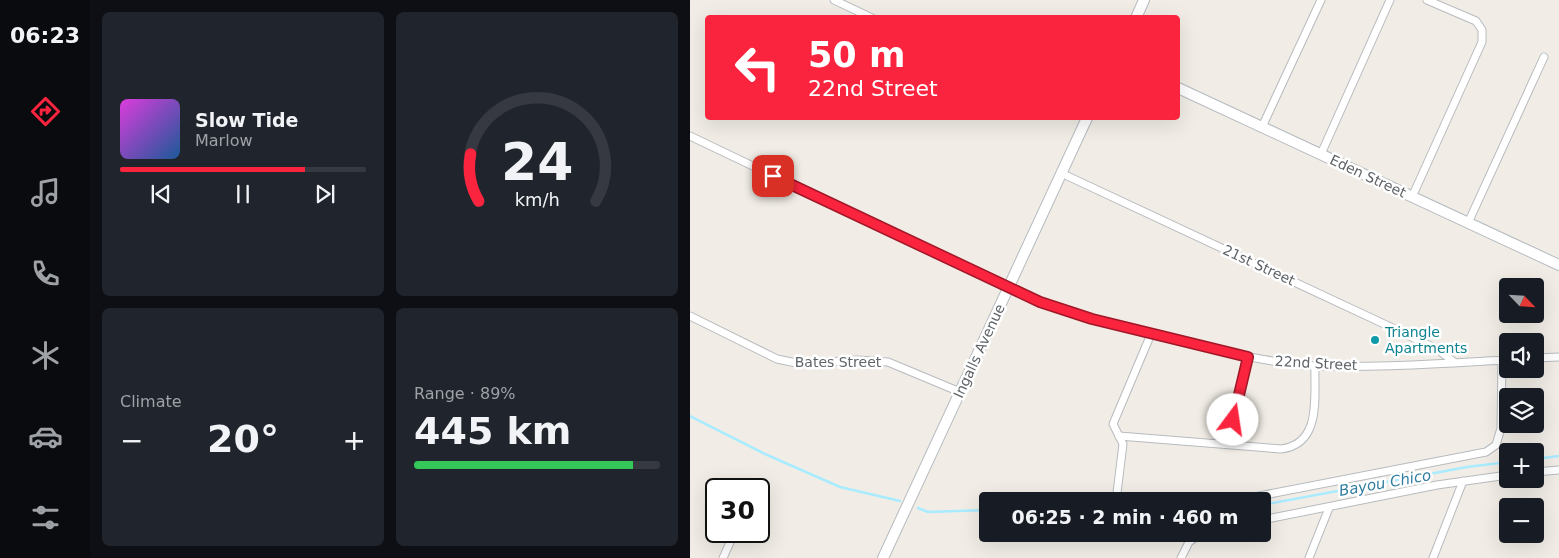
<!DOCTYPE html>
<meta charset="utf-8">
<style>
body{margin:0;font-family:"DejaVu Sans",sans-serif;background:#20242c;color:#f1f3f6;height:100vh;display:flex;flex-direction:column;font-size:19px;white-space:nowrap}
*{box-sizing:border-box;margin:0}
p{font-size:16px;color:#9ea1a6}
.icon{flex:none;width:28px;height:28px;fill:none;stroke:currentColor;stroke-width:2;stroke-linecap:round;stroke-linejoin:round}
.map{position:relative;flex:1;overflow:hidden}
.side{display:flex;flex-direction:column;gap:12px;padding:12px;background:#0d0f14;width:600px}
.side>*{flex:none}
.hud{position:absolute;left:15px;top:15px;width:475px;height:105px;border-radius:5px;box-shadow:0 5px 20px #0002;background:#fa243e;color:#fff;overflow:hidden}
.needle{width:32px;rotate:115deg}
.controls{position:absolute;left:809px;top:278px;display:grid;gap:10px}
.controls a{display:grid;place-items:center;width:45px;height:45px;border-radius:5px;background:#171b24;box-shadow:0 5px 20px #0002;font-size:25px}
.speed{position:absolute;left:15px;top:478px;display:flex;gap:10px;font-size:25px;font-weight:700;text-align:center}
.speed>*{display:grid;place-content:center;width:65px;height:65px;border-radius:50%;background:#171b24;box-shadow:0 5px 20px #0002;line-height:1}
.speed .limit{border:2px solid #111;border-radius:8px;background:#fff;color:#111}
.pin{position:absolute;display:grid;place-items:center;width:42px;height:42px;color:#fff;margin:-21px;border-radius:10px;box-shadow:0 2px 8px #0006}
.me{position:absolute;width:55px;margin:-28px;rotate:14deg;stroke-linejoin:round;filter:drop-shadow(0 0 4px #0008)}
.turn{display:flex;align-items:center;gap:18px;height:105px;padding:0 20px;font-size:22px}
.turn .icon{width:65px;height:65px;stroke-width:2.5}
.turn b{display:block;font-size:35px;line-height:42px}
.big{font-size:38px;font-weight:600;line-height:1.1}
.side .widget{flex:1;display:flex;flex-direction:column;justify-content:center;gap:8px;min-width:0;padding:0 18px;border-radius:8px;background:#20242c}
.side .dial{align-items:center;gap:0}
.dial svg{height:130px;overflow:visible;fill:none;stroke:#363941;stroke-width:7;stroke-linecap:round;text-anchor:middle}
.dial text{fill:#f1f3f6;stroke:none}
.song{display:flex;align-items:center;gap:15px}
.cover{width:60px;height:60px;border-radius:8px;background:linear-gradient(135deg,hsl(300 70% 55%),hsl(210 70% 35%))}
.played{height:5px;border-radius:2px;background:linear-gradient(90deg,#fa243e 75%,#363941 75%)}
.keys{display:flex;justify-content:space-around;direction:ltr}
.heat{display:flex;justify-content:space-between;align-items:center;font-size:28px;direction:ltr}
.charge{height:8px;border-radius:4px;background:linear-gradient(90deg,#34c759 89%,#363941 0)}
.side .tiles{flex:1;display:grid;gap:12px;grid-template-columns:repeat(2,1fr)}
.trip{position:absolute;left:289px;top:492px;width:292px;height:50px;border-radius:5px;background:#171b24;box-shadow:0 5px 20px #0002;font-weight:600;line-height:50px;text-align:center}
main{display:flex;flex:1;min-height:0}
.tab-bar{display:flex;flex-direction:column;width:90px;justify-content:space-around;align-items:center;background:#090b0e;color:#9ea1a6}
.tab-bar .icon{width:35px;height:35px}
.tab-bar .selected{color:#fa243e}
.tab-bar b{font-size:22px;color:#f1f3f6}
.map>svg:first-child{display:block}
</style>
<main>
<nav class="tab-bar">
<b>06:23</b>
<svg class="icon selected" aria-label="directions" viewBox="0 0 24 24"><path d="M12 3l9 9-9 9-9-9zM9 14v-3h6M13 9l2 2-2 2"/></svg>
<svg class="icon" aria-label="music" viewBox="0 0 24 24"><path d="M9 18V5l10-2v13"/><circle cx="6" cy="18" r="3"/><circle cx="16" cy="16" r="3"/></svg>
<svg class="icon" aria-label="phone" viewBox="0 0 24 24"><path d="M5 4h4l2 5-3 2q2 4 5 5l2-3 5 2v4C11 20 4 13 5 4z"/></svg>
<svg class="icon" aria-label="climate" viewBox="0 0 24 24"><path d="M12 3v18M4 7l16 10M4 17L20 7"/></svg>
<svg class="icon" aria-label="car" viewBox="0 0 24 24"><path d="M5 17H2v-5l4-1 3-4h7l3 4 3 1v5h-3M9 17h6M6 11h13"/><circle cx="7" cy="17" r="2"/><circle cx="17" cy="17" r="2"/></svg>
<svg class="icon" aria-label="filters" viewBox="0 0 24 24"><path d="M4 7h16M4 17h16"/><circle cx="9" cy="7" r="2"/><circle cx="15" cy="17" r="2"/></svg>
</nav>
<section class="side">
<div class="tiles">
<div class="widget">
<div class="song"><i class="cover"></i><div><b>Slow Tide</b><p>Marlow</p></div></div>
<div class="played"></div>
<div class="keys"><svg class="icon" aria-label="previous" viewBox="0 0 24 24"><path d="M18 5L8 12l10 7zM5 5v14"/></svg><svg class="icon" aria-label="pause" viewBox="0 0 24 24"><path d="M8 5v14M16 5v14"/></svg><svg class="icon" aria-label="next" viewBox="0 0 24 24"><path d="M6 5l10 7-10 7zM19 5v14"/></svg></div>
</div>
<div class="widget dial"><svg viewBox="0 0 100 80">
<path d="M14 69A42 42 0 1 1 86 69"/>
<path d="M14 69A42 42 0 0 1 9 40" stroke="#fa243e"/>
<text x="50" y="56" font-size="32" font-weight="700">24</text>
<text x="50" y="72" font-size="11">km/h</text>
</svg></div>
<div class="widget"><p>Climate</p>
<div class="heat"><a>−</a><b class="big">20°</b><a>+</a></div>
</div>
<div class="widget"><p>Range · 89%</p><b class="big">445 km</b><div class="charge"></div></div>
</div>
</section>
<div class="map">
<svg width="869" height="558" viewBox="0 0 869 558">
<rect width="100%" height="100%" fill="#f1ede6"/>
<g fill="none" stroke-linecap="round" stroke-linejoin="round">
<g stroke="#a9ebff" stroke-width="2.5">
<path d="M0,416L75,454L150,487L210,501"/>
<path d="M845,459L869,456"/>
<path d="M572,505L777,467L818,462"/>
<path d="M228,508L238,512L298,510"/>
</g>
<defs>
<g id="street">
<path d="M144,0L182,18"/>
<path d="M572,127L631,0"/>
<path d="M0,136L318,288C373,312 429,326 488,340C533,351 578,363 625,366C689,368 754,363 818,360"/>
<path d="M631,154L700,0"/>
<path d="M371,173L692,323L747,349L764,362"/>
<path d="M722,197L792,42V30L786,21L737,0"/>
<path d="M778,223L854,57"/>
<path d="M0,316L87,359L111,364L167,360L198,362L270,392"/>
<path d="M845,358L869,357"/>
<path d="M429,436L591,449C632,444 624,397 625,366"/>
<path d="M537,444L558,357"/>
<path d="M845,472L869,470"/>
<path d="M426,501L433,444L423,424L461,334"/>
<path d="M543,501L796,452L806,445L811,428L812,360"/>
<path d="M572,520L747,485L818,475"/>
<path d="M33,558L45,531"/>
<path d="M491,558L499,542L510,534"/>
<path d="M619,558L639,508"/>
<path d="M743,558L773,481"/>
</g>
<g id="secondary">
<path d="M446,18L454,0"/>
<path d="M488,88L869,265"/>
<path d="M193,558L397,118"/>
</g>
</defs>
<use href="#street" stroke="#b7bbbe" stroke-width="9"/>
<use href="#secondary" stroke="#b5bbbf" stroke-width="12"/>
<use href="#street" stroke="#fff" stroke-width="7"/>
<use href="#secondary" stroke="#fff" stroke-width="10"/>
</g>
<g fill="none" stroke-linecap="round" stroke-linejoin="round">
<defs>
<path id="route" d="M83,176L350,302L402,319L558,357L543,420"/>
</defs>
<use href="#route" stroke="#a21728" stroke-width="12"/>
<use href="#route" stroke="#fa243e" stroke-width="9"/>
</g>
<circle fill="#0f9aa8" stroke="#fff" stroke-width="2" cx="685" cy="340" r="5"/>
<g text-anchor="middle" stroke-width="5" stroke-linejoin="round" paint-order="stroke">
<g font-size="14" fill="#5e6468" stroke="#fff">
<text transform="translate(678 176) rotate(25)" y="5">Eden Street</text>
<text transform="translate(569 265) rotate(25)" y="5">21st Street</text>
<text transform="translate(289 351) rotate(-65)" y="5">Ingalls Avenue</text>
<text x="148" y="367">Bates Street</text>
<text transform="translate(626 363) rotate(3)" y="5">22nd Street</text>
</g>
<g font-size="14" fill="#0d838f" stroke="#fff" text-anchor="start">
<text x="695" y="337">Triangle<tspan x="695" dy="16">Apartments</tspan></text>
</g>
<g font-size="15" font-style="italic" fill="#337ea0" stroke="#fff">
<text transform="translate(695 483) rotate(-10)" y="5">Bayou Chico</text>
</g>
</g>
</svg>
<div class="controls">
<a><svg class="needle" viewBox="-14 -14 28 28"><path d="M0-13l5 13h-10z" fill="#e53935"/><path d="M0 13l5-13h-10z" fill="#9ea1a6"/></svg></a>
<a><svg class="icon" aria-label="sound" viewBox="0 0 24 24"><path d="M4 9h4l5-4v14l-5-4H4zM17 9q2 3 0 6"/></svg></a>
<a><svg class="icon" aria-label="layers" viewBox="0 0 24 24"><path d="M12 4l9 5-9 5-9-5zM3 14l9 5 9-5"/></svg></a>
<a>+</a>
<a>−</a>
</div>
<div class="speed"><div class="limit">30</div></div>
<div class="pin" style="left:83px;top:176px;background:#d93025"><svg class="icon" aria-label="arrive" viewBox="0 0 24 24"><path d="M6 21V4h12l-3 4 3 4H6"/></svg></div>
<svg class="me" style="left:543px;top:420px" viewBox="-20 -20 40 40"><circle r="19" fill="#fff"/><path d="M0-13L10 11 0 6-10 11z" fill="#fa243e"/></svg>
<div class="trip">06:25 · 2 min · 460 m</div>
<div class="hud">
<div class="turn"><svg class="icon" aria-label="left" viewBox="0 0 24 24"><path d="M17 20v-9H6M10 6l-5 5 5 5"/></svg><div><b>50 m</b>22nd Street</div></div>
</div>
</div>
</main>
